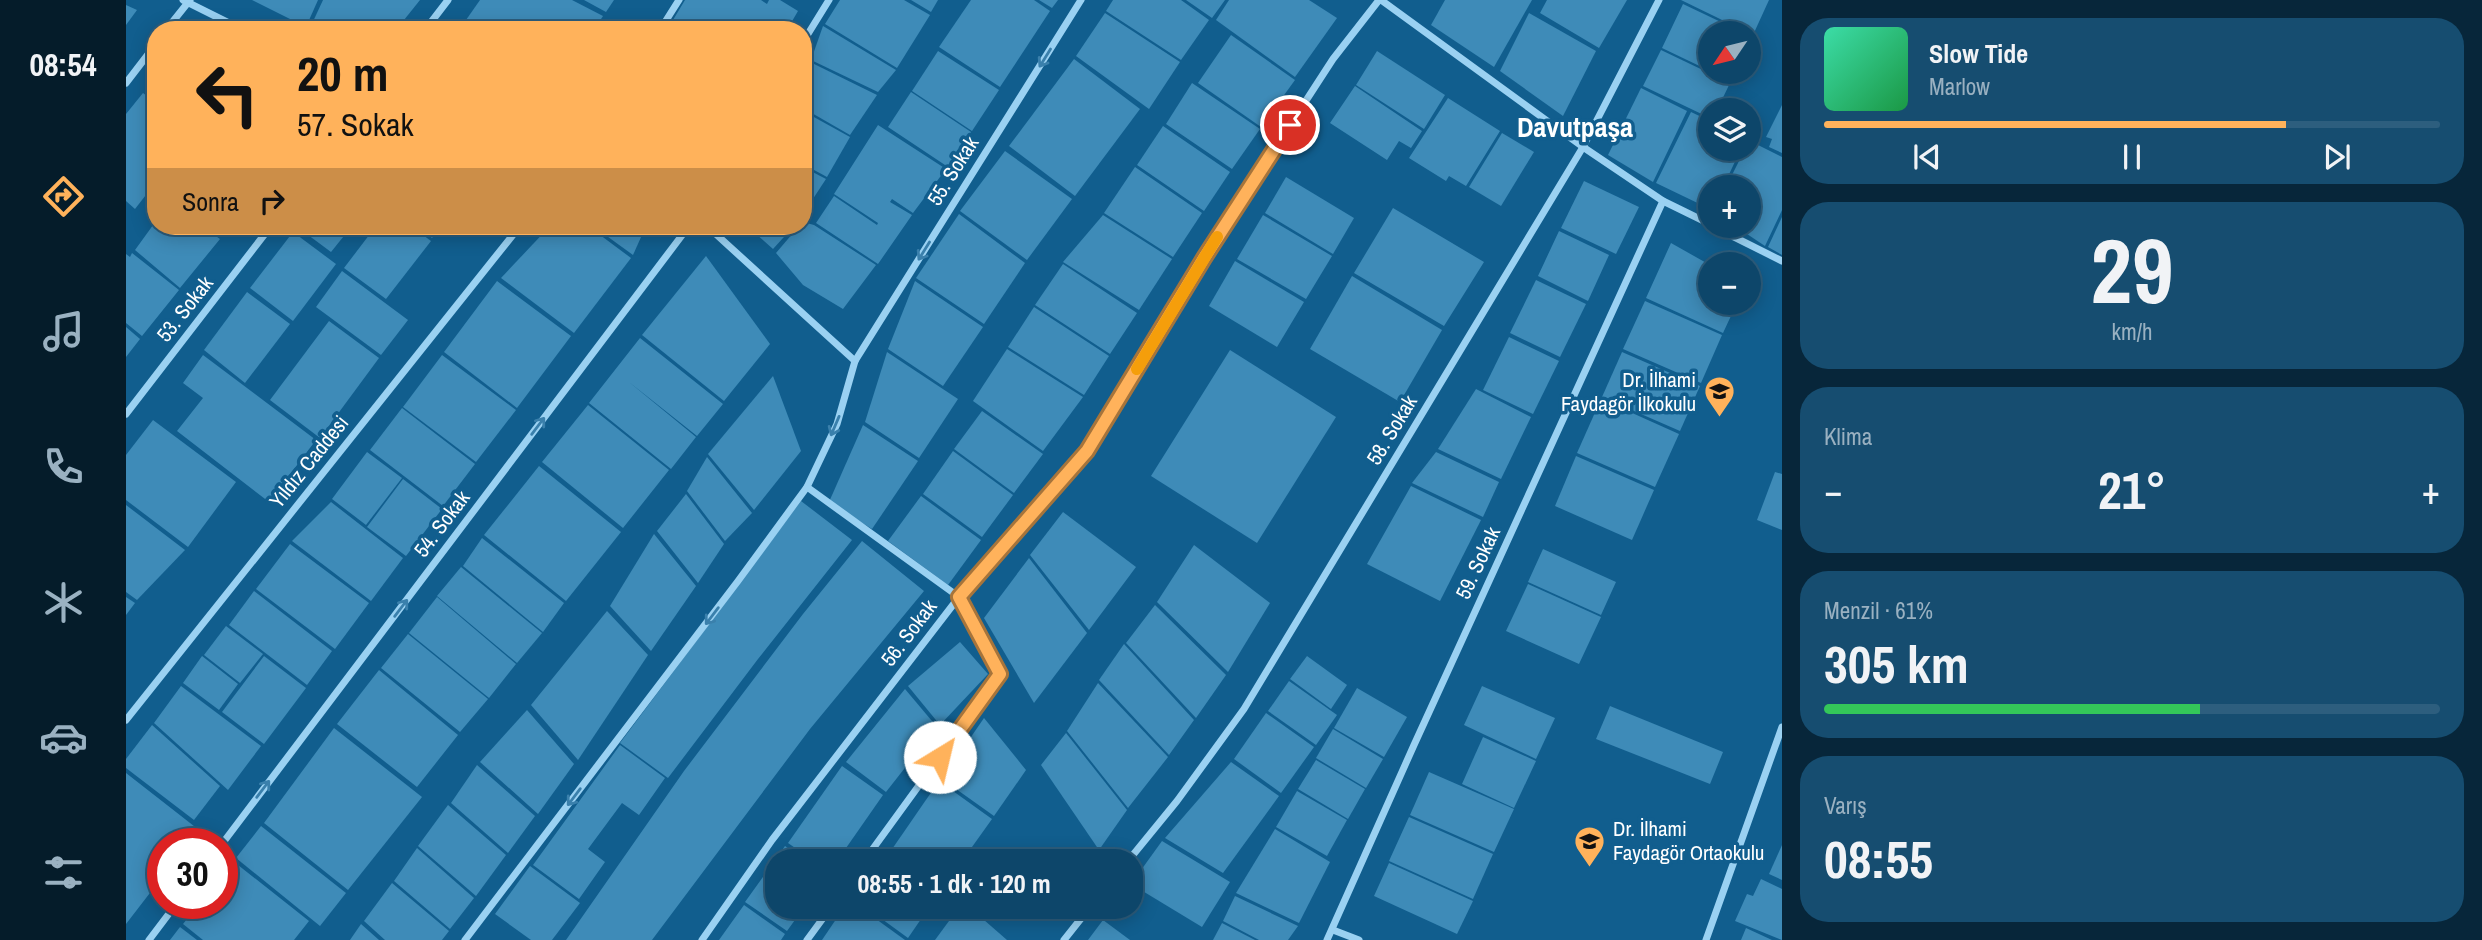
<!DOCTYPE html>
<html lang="tr">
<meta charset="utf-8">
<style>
body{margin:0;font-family:"Archivo Narrow",sans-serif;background:#164d70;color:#f1f3f6;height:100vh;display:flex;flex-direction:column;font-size:26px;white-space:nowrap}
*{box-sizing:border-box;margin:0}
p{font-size:23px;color:#9ab1c1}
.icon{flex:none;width:38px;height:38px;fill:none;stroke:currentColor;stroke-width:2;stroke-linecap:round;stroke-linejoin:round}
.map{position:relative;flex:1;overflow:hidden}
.sheet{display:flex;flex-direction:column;gap:18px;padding:18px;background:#07263a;width:700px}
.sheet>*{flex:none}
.top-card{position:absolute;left:21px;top:21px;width:665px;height:214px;border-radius:28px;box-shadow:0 4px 18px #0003,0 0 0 2px #2d5e7e;background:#ffb25b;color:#111;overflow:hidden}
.needle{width:46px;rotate:235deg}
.buttons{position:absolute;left:1572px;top:21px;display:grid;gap:14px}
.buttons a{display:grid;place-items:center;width:63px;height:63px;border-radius:50%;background:#0d466a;box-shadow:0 4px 18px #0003,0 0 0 2px #2d5e7e;font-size:35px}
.speed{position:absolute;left:21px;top:828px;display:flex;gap:14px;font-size:35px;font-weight:700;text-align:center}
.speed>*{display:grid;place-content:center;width:91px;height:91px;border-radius:50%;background:#0d466a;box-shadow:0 4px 18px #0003,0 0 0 2px #2d5e7e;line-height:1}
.speed .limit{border:10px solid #d22;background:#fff;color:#111}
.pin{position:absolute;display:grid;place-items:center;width:60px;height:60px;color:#fff;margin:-30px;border:4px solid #fff;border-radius:50%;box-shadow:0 2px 7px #0007}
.me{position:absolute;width:77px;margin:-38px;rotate:36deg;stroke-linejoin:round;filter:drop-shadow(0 0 5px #0008)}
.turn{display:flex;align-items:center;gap:24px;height:147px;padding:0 35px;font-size:32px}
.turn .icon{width:91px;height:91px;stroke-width:2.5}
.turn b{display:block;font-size:49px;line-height:60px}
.then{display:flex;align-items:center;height:66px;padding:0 35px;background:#0003;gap:14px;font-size:26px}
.big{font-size:52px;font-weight:700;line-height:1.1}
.sheet .tile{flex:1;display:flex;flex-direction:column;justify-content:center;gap:10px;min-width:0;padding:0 24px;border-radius:28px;background:#164d70}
.sheet .dial{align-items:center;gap:0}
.dial b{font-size:91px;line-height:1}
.song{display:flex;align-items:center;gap:21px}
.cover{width:84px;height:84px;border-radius:10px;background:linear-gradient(135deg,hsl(160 70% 55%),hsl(140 70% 35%))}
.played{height:7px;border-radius:4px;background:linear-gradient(90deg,#ffb25b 75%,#2d5e7e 75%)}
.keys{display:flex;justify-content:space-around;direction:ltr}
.heat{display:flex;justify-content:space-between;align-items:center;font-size:38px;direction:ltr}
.charge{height:10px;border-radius:5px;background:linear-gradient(90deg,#34c759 61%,#2d5e7e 0)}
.trip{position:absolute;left:639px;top:849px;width:378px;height:70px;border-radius:28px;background:#0d466a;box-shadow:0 4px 18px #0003,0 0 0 2px #2d5e7e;font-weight:700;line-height:70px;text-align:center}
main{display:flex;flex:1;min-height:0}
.tab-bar{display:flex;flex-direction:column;width:126px;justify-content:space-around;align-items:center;background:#051c2a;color:#9ab1c1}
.tab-bar .icon{width:49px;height:49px}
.tab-bar .current{color:#ffb25b}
.tab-bar b{font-size:32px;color:#f1f3f6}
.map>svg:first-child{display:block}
</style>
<main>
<nav class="tab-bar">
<b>08:54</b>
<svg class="icon current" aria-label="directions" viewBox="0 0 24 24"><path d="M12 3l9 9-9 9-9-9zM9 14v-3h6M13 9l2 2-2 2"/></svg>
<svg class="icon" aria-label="music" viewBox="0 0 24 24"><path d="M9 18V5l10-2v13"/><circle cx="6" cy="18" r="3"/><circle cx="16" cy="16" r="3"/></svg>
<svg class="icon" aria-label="phone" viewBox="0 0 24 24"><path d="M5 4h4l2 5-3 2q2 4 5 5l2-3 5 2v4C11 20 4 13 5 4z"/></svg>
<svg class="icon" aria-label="climate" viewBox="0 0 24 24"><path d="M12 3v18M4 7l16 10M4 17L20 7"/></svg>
<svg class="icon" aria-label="car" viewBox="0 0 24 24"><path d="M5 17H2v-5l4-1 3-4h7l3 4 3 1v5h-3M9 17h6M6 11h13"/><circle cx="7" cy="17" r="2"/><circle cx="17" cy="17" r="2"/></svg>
<svg class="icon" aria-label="filters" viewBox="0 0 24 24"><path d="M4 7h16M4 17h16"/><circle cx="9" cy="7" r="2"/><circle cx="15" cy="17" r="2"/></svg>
</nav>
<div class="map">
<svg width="1656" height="940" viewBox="0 0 1656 940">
<rect width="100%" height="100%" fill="#115e8e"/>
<g fill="#3e8bb8">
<path d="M126,0H192L180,27Z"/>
<path d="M197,0H294L270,30H189L184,28Z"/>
<path d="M354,0H446L477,16L468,30H333Z"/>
<path d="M458,0H488L480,12Z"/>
<path d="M559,0H635L641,4L643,0H654L672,11L661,30H541Z"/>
<path d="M714,0H778L804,15L771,68L699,24Z"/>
<path d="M785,0H812L805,12Z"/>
<path d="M845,0H908L924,11L874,87L813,47Z"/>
<path d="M913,0H932L926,8Z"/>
<path d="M987,0H1055L1083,20L1055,60L980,11Z"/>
<path d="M1060,0H1099L1086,18Z"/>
<path d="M1103,0H1183L1211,18L1169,77L1090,20Z"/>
<path d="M1319,0H1406L1368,67L1305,25Z"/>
<path d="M1421,0H1501L1473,48L1414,13Z"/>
<path d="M1555,0H1643L1627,35Z"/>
<path d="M1557,4L1618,33H1584V71L1536,48Z"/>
<path d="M0,5L11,10L0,25Z"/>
<path d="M979,13L1054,62L1023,109L950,56Z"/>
<path d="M1403,13L1470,51L1437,116L1374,71Z"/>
<path d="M697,26L770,70L752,92L685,60Z"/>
<path d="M1105,35L1169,80L1135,127L1072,83Z"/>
<path d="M1535,50L1604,83L1591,110H1584V118L1517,86Z"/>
<path d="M812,51L873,90L846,131L786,91Z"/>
<path d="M1251,51L1319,95L1298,129L1230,85Z"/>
<path d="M948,59L1014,109L949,196L883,146Z"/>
<path d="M684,62L751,95L724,135L677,108V74Z"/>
<path d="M1586,72H1609L1605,81Z"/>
<path d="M30,75V97L19,89Z"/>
<path d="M1066,83L1134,129L1106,169L1040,124Z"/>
<path d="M1229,86L1296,131L1285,148L1273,141L1261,160L1204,123Z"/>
<path d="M1515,88L1561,111L1527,182L1482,155Z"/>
<path d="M785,92L845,132L822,167L762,127Z"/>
<path d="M17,93L30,103V182L9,209L0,201V114Z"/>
<path d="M1322,98L1374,131L1340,186L1323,176L1320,181L1283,158Z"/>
<path d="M1656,105V153L1643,147L1646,139L1640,137Z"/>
<path d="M677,111L724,137L701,177L677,164Z"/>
<path d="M1565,112L1584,121V149H1615L1597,187H1584V209L1530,183Z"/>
<path d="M752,125L820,169L787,213L766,199L764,202L786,215L752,264L690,223L708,196L751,225L752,223L708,194Z"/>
<path d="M1037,126L1104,172L1078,211L1011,165Z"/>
<path d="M1376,133L1408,152L1375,206L1343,187Z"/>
<path d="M1622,140L1656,157V210L1639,246L1609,226H1622V187H1600L1619,149H1622Z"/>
<path d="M879,151L946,199L901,260L834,211Z"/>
<path d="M677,167L700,179L677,214Z"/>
<path d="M1009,167L1076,213L1047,257L978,213Z"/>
<path d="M1160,177L1228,218L1207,254L1139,213Z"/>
<path d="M1458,181L1513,207L1490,254L1435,228Z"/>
<path d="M1267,208L1358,262L1318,326L1228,273Z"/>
<path d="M833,214L899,263L858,324L790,278Z"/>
<path d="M977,215L1046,259L1013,310L937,262Z"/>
<path d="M1137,215L1206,256L1180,299L1111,259Z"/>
<path d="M1656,217V255L1642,247Z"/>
<path d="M30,221V226H75L94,239L54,288L9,250Z"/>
<path d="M677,222L688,225L750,265L717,309L677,285L650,253L673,226H677Z"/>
<path d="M80,226H103L95,237Z"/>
<path d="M170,226H226L205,252Z"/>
<path d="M250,226H285L305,241L260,299L218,268Z"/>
<path d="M290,226H316L306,238Z"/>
<path d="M424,226H462L505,258L448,333L375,278Z"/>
<path d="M467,226H520L507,255Z"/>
<path d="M634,226H668L647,249L629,233Z"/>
<path d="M1433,231L1483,255L1462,301L1412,276Z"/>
<path d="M167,232L210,264L167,321L124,288Z"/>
<path d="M1545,243L1584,265V303H1611L1597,333L1520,298Z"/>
<path d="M6,253L53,290L16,336L0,323V254L4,257Z"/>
<path d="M580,256L644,344L598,401L516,335Z"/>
<path d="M1109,261L1178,302L1151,347L1083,306Z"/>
<path d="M937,264L1011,313L984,354L909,305Z"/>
<path d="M216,271L282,320L255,355L190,307Z"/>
<path d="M1226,276L1316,330L1274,402L1184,349Z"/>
<path d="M1410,280L1460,304L1434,357L1384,333Z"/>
<path d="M371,281L445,336L391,408L318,352Z"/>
<path d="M789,281L857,327L817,386L762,349Z"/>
<path d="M121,292L164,324L119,383L78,350Z"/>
<path d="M1519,301L1596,335L1575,383L1497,349Z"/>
<path d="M908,307L983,356L958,395L882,347Z"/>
<path d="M203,321L253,358L194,438L144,400Z"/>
<path d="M0,327L14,339L0,357Z"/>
<path d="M1383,337L1433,361L1407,414L1357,390Z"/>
<path d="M514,338L597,404L571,436L503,382L570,437L545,469L463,403Z"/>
<path d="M881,349L957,397L917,451L847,401Z"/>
<path d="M1104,350L1210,417L1131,543L1025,476Z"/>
<path d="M761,352L832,399L793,458L739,422Z"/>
<path d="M1496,352L1574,386L1554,431L1476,397Z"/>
<path d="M77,355L190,440L143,502L51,431L77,398L57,383Z"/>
<path d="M316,355L390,410L350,462L277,407Z"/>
<path d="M647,376L675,451L628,510L582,454Z"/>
<path d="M1350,389L1405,417L1375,479L1312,449Z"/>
<path d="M1475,399L1553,434L1529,487L1451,453Z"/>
<path d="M462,405L543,470L497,528L416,462Z"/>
<path d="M276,408L349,464L317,506L244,450Z"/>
<path d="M856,411L917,454L888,493L828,449Z"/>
<path d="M27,420L110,482L62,547L0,500V455Z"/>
<path d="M737,425L792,461L746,529L703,502Z"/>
<path d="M827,451L887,495L856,537L797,494Z"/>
<path d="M241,452L276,478L240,525L206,499Z"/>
<path d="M1310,452L1373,482L1357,517L1286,483Z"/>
<path d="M1450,456L1528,490L1506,540L1429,506Z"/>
<path d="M581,457L626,513L599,541L561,491Z"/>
<path d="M413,466L495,532L440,601L358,535Z"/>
<path d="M1649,472L1656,474V530L1631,520Z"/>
<path d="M277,479L316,509L280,556L241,527Z"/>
<path d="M1285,486L1355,520L1314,601L1241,564Z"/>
<path d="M560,494L598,544L572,583L531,531Z"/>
<path d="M795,496L855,540L822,585L762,541Z"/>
<path d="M675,501L726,540L632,659L542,778L494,743Z"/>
<path d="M205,502L277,558L245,601L166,541Z"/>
<path d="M0,505L59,550L11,600L0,592Z"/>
<path d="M937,512L1010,567L963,630L904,555Z"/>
<path d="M528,534L570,586L525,651L484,606Z"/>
<path d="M356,538L438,603L417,632L337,566Z"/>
<path d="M736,541L798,591L684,729L526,940H440L558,771L677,614Z"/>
<path d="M164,544L243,603L209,649L130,589Z"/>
<path d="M1068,545L1144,603L1102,672L1031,602Z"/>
<path d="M1417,549L1490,582L1475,615L1402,582Z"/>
<path d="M903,558L961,633L908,703L858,618Z"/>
<path d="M335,567L416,633L391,663L311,596Z"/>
<path d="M1402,584L1475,617L1453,664L1380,631Z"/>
<path d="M128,591L206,651L181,685L103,625Z"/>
<path d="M0,597L9,603L0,615Z"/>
<path d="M311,597L390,664L363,698L283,633Z"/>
<path d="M1029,605L1100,675L1070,718L1000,643Z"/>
<path d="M481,611L522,655L452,760L405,705Z"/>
<path d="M100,626L137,654L114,683L78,655Z"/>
<path d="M282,634L362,699L334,732L255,668Z"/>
<path d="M834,642L862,674L814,725L782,686Z"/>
<path d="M998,644L1068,720L1043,755L973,680Z"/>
<path d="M76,656L112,684L93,710L57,683Z"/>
<path d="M138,656L180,688L138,744L96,712Z"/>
<path d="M1181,656L1221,685L1205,709L1164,679Z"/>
<path d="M253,670L332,735L291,787L211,724Z"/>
<path d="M1163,681L1211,715L1190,745L1142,711Z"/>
<path d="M972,683L1042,757L1002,808L941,731Z"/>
<path d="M55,686L135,746L102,790L28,723Z"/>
<path d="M1356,686L1429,718L1410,759L1338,725Z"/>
<path d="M1231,688L1281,717L1258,757L1208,728Z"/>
<path d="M779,689L811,727L760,792L720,762Z"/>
<path d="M1484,706L1597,752L1584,784L1470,739Z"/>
<path d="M401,710L448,764L412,814L354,762Z"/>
<path d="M1140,713L1188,747L1155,793L1108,759Z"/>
<path d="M858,718L900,770L868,816L816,779Z"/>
<path d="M26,725L94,786L68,820L0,768V759Z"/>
<path d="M208,728L296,797L222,890L138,823Z"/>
<path d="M1207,729L1257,759L1240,788L1190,758Z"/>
<path d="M940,733L1001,810L973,850L915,765Z"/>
<path d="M1357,737L1410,761L1388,808L1336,784Z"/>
<path d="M494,745L539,778L513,815L496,803L462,849L479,862L453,899L407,865Z"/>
<path d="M1190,760L1239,789L1222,819L1172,789Z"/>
<path d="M1105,762L1153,796L1097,873L1039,838Z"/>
<path d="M351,765L409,816L382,853L325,803Z"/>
<path d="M716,766L757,795L711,861H688L662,843Z"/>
<path d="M1303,772L1388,809L1368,852L1284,815Z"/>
<path d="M0,773L73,830L62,844H37V876L0,924Z"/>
<path d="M813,781L866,819L836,861H770L762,855Z"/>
<path d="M1171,791L1221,820L1201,856L1150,827Z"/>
<path d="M322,805L380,855L350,896L292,846Z"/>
<path d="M1283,817L1367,854L1347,899L1263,861Z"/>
<path d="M135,826L220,893L194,926L110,858Z"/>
<path d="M1149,829L1204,862L1173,923L1110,893Z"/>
<path d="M1036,841L1104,882L1076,927L1005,884Z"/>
<path d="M1656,845V880L1643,874Z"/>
<path d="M659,846L680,861H651V906H679L661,931L619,902Z"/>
<path d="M291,848L348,898L324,929L268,881Z"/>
<path d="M107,861L183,921L168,940H77L57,924L74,903H96V875Z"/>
<path d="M1263,863L1347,901L1331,934L1248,896Z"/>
<path d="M404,866L454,903L426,940H405L369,914Z"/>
<path d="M1635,879L1656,889V940L1609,921L1621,894L1627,896Z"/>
<path d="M266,883L323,931L316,940H259L238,921Z"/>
<path d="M1109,896L1172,926L1162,940H1133L1097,921Z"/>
<path d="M618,905L659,934L655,940H593Z"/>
<path d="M719,906H732L779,940H696Z"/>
<path d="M738,906H804L782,938Z"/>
<path d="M834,906H842L881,940H809Z"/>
<path d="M977,920L1004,940H962Z"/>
<path d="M1096,923L1129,940H1087Z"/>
<path d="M235,924L253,940H224Z"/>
<path d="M54,927L71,940H44Z"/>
<path d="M1620,928L1646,940H1615Z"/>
</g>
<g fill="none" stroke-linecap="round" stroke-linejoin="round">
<g stroke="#9ad1f2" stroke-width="7">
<path d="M57,0L117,30"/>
<path d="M1255,0L1457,147L1537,201L1584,224"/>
<path d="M40,30L64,0"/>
<path d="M299,30L322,0"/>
<path d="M534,30L553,0"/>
<path d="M677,42L703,0"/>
<path d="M0,83L30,44"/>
<path d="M581,226L729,361"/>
<path d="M1586,226L1656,261"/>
<path d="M0,414L145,226"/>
<path d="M681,487L833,597L874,674L738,861"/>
<path d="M0,720L394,226"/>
<path d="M96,844L563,226"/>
<path d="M1002,861L1051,801L1118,709L1457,147L1533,0"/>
<path d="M1207,930L1233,940"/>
<path d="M23,940L51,903"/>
<path d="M339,940L612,581L681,487L711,424L729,361L955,0"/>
<path d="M576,940L646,840L833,597L961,451L1078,258L1207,59L1253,0"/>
<path d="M681,940L706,906"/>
<path d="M938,940L965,906"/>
<path d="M1201,940L1288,745L1537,201"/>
<path d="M1580,940L1656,727"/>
</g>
</g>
<defs><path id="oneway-shaft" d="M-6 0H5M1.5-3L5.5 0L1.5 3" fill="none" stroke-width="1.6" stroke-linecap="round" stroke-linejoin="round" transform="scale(1.75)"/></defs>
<g stroke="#3a80ac">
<use href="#oneway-shaft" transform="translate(919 58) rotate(122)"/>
<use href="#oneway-shaft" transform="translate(798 251) rotate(122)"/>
<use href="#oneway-shaft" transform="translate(412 426) rotate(-53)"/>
<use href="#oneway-shaft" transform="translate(709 426) rotate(113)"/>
<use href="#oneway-shaft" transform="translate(275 608) rotate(-53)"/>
<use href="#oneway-shaft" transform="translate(586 616) rotate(127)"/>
<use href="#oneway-shaft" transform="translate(137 789) rotate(-53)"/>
<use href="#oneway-shaft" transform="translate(448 797) rotate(127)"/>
</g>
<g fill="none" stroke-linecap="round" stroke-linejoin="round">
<defs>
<path id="route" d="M814,757L874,674L833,597L961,451L1078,258L1164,125"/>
</defs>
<use href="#route" stroke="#a6743b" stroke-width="18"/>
<use href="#route" stroke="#ffb25b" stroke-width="12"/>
<path stroke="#f59e0b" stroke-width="12" d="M1011,369L1091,237"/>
</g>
<defs>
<symbol id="school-pin" viewBox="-11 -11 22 30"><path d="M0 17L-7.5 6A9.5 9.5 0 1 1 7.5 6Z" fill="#ffb25b" stroke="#115e8e"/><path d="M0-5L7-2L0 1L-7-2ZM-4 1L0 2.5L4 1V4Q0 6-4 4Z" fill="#111"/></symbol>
</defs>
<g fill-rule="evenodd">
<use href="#school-pin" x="1576" y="374" width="35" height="47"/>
<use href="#school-pin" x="1446" y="824" width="35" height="47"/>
</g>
<g text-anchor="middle" stroke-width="7" stroke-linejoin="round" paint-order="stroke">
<g font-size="21" fill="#fff" stroke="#115e8e">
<text transform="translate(827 171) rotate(-58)" y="7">55. Sokak</text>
<text transform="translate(59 309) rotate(-52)" y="7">53. Sokak</text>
<text transform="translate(1266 430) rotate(-59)" y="7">58. Sokak</text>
<text transform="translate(183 462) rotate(-51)" y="7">Yıldız Caddesi</text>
<text transform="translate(316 524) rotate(-53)" y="7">54. Sokak</text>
<text transform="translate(1352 563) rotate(-65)" y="7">59. Sokak</text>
<text transform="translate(783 633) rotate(-53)" y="7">56. Sokak</text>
</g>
<g font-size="21" fill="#fff" stroke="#115e8e" text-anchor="end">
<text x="1570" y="387">Dr. İlhami<tspan x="1570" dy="24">Faydagör İlkokulu</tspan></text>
<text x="1487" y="836" text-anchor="start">Dr. İlhami<tspan x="1487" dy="24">Faydagör Ortaokulu</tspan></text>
</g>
<g font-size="28" font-weight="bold" fill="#fff" stroke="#115e8e">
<text x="1449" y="137">Davutpaşa</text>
</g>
</g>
</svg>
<div class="buttons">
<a><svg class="needle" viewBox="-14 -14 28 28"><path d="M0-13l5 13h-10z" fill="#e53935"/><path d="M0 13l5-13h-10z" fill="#9ab1c1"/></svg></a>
<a><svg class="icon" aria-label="layers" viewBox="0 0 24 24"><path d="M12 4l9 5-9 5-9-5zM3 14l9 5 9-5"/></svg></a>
<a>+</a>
<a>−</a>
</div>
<div class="speed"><div class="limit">30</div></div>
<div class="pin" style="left:1164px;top:125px;background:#d93025"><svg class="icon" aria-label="arrive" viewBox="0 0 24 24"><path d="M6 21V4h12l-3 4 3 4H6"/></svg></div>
<svg class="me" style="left:814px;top:757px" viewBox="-20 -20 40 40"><circle r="19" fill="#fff"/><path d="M0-13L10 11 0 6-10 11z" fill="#ffb25b"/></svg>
<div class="trip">08:55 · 1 dk · 120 m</div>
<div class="top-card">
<div class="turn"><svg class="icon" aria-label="left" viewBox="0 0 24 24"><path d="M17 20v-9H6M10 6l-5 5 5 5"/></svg><div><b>20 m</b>57. Sokak</div></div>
<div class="then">Sonra<svg class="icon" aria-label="right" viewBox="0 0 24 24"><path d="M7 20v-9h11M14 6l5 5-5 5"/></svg></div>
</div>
</div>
<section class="sheet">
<div class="tile">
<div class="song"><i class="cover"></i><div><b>Slow Tide</b><p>Marlow</p></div></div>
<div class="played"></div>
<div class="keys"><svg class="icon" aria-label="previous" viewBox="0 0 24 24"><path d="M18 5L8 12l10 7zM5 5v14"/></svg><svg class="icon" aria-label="pause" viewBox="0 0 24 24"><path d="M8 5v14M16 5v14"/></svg><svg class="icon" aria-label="next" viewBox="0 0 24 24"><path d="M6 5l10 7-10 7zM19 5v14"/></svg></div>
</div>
<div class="tile dial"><b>29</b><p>km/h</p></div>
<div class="tile"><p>Klima</p>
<div class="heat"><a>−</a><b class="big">21°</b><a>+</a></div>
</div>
<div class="tile"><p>Menzil · 61%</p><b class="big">305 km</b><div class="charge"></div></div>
<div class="tile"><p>Varış</p><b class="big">08:55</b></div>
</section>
</main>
